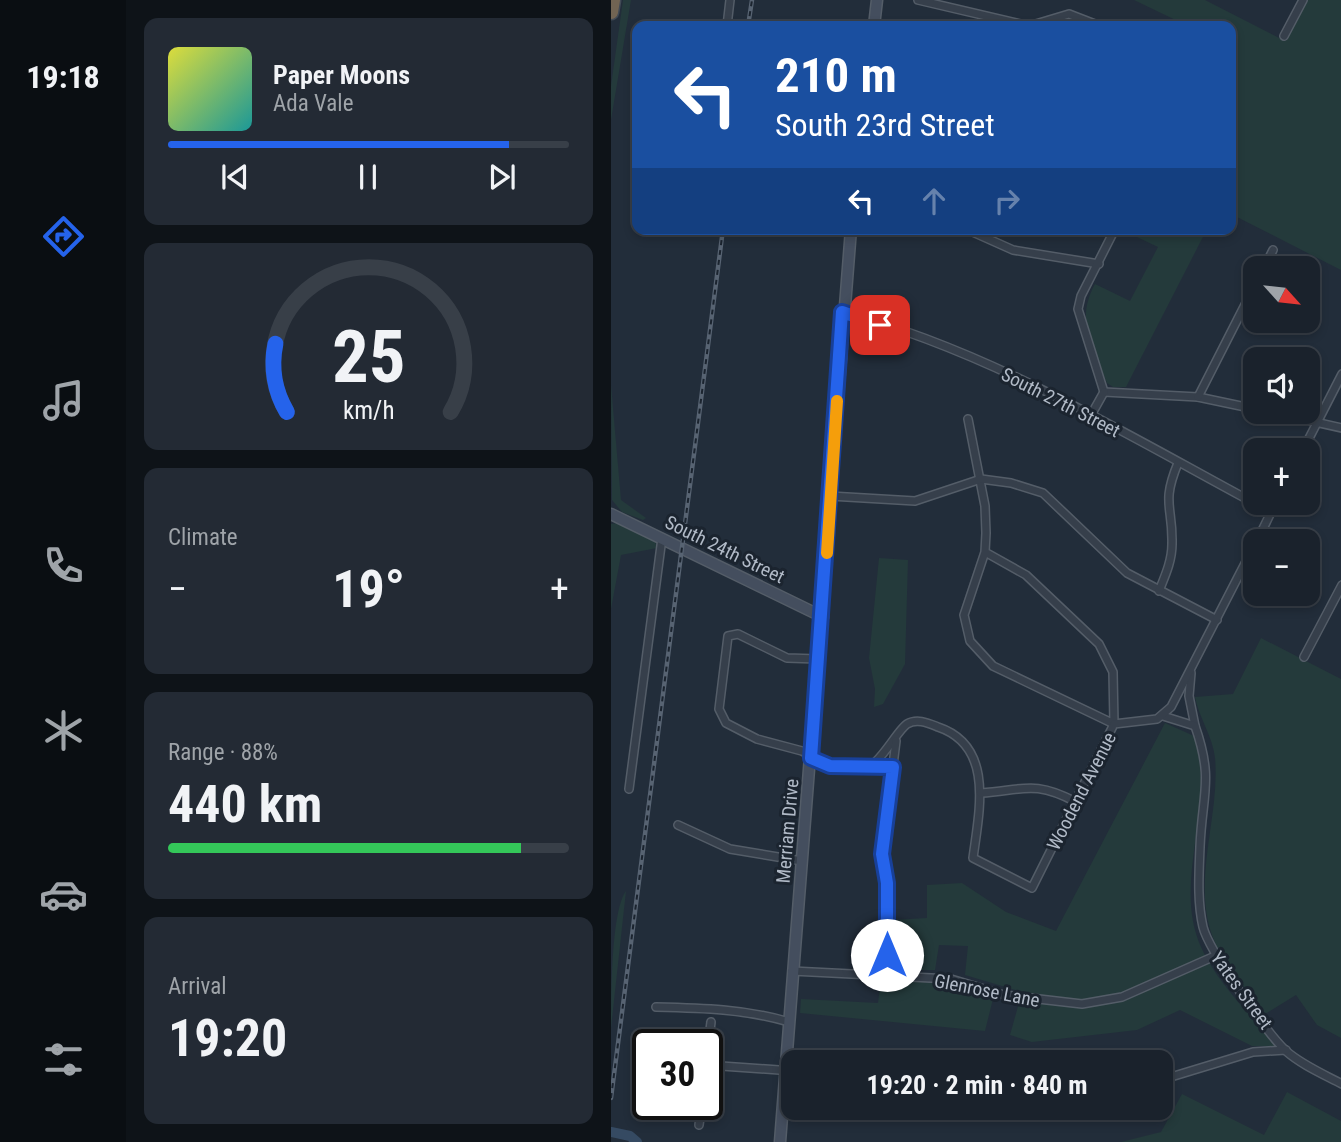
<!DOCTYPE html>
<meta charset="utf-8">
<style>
body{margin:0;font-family:"Roboto Condensed",sans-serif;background:#232a34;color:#f1f3f6;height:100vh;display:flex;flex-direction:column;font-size:26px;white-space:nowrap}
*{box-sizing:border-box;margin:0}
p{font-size:23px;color:#9fa4a9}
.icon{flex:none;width:38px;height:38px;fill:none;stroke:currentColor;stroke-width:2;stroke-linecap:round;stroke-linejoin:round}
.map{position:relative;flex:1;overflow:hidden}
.details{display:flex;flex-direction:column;gap:18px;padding:18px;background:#0e1318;width:485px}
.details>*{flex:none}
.top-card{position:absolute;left:21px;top:21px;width:604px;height:214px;border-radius:14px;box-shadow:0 4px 10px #0003,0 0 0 2px #383f48;background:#1a4fa0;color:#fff;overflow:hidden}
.needle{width:46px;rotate:117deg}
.fabs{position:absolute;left:632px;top:256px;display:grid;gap:14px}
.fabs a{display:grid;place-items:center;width:77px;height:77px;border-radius:14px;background:#1a222c;box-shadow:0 4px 10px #0003,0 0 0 2px #383f48;font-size:35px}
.speed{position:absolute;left:21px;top:1029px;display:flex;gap:14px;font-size:35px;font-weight:700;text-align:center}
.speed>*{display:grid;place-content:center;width:91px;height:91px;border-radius:50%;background:#1a222c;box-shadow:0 4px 10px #0003,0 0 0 2px #383f48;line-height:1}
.speed .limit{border:4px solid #111;border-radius:10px;background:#fff;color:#111}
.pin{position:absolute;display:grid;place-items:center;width:60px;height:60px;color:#fff;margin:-30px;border-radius:14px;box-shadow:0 4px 10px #0006}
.me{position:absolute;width:77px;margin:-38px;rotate:0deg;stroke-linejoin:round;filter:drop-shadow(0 0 5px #0008)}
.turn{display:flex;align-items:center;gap:24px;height:147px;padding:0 28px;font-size:32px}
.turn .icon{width:91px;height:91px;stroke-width:2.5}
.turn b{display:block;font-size:49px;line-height:60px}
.lanes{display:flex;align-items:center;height:66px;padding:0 28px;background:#0003;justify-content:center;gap:35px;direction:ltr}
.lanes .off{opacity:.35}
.big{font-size:52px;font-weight:700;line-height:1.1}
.details .card{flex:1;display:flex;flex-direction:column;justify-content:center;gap:10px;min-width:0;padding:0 24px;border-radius:14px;background:#232a34}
.details .dial{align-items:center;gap:0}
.dial svg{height:182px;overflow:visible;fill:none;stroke:#383f48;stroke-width:7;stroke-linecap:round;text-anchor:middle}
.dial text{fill:#f1f3f6;stroke:none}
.song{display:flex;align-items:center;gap:21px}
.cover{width:84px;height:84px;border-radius:10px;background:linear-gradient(135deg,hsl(60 70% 55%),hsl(180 70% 35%))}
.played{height:7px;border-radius:4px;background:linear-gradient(90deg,#2563eb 85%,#383f48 85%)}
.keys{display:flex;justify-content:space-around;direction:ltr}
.heat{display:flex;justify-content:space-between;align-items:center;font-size:38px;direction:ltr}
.charge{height:10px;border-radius:5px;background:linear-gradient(90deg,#34c759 88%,#383f48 0)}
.trip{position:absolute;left:170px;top:1050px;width:392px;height:70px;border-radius:14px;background:#1a222c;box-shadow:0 4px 10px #0003,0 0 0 2px #383f48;font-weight:700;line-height:70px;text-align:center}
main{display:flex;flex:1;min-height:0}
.tab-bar{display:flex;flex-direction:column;width:126px;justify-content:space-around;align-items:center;background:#0a0e12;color:#9fa4a9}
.tab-bar .icon{width:49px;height:49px}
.tab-bar .current{color:#2563eb}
.tab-bar b{font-size:32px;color:#f1f3f6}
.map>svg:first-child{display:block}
</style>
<main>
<nav class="tab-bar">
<b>19:18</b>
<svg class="icon current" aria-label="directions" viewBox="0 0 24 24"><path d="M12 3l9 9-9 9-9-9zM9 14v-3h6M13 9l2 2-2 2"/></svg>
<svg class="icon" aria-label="music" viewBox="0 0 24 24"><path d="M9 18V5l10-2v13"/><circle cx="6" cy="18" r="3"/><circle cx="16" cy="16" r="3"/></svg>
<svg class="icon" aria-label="phone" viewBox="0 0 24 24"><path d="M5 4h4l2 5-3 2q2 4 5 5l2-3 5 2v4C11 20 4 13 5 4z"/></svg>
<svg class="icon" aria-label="climate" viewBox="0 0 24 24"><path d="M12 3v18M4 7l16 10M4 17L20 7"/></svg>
<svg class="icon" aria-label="car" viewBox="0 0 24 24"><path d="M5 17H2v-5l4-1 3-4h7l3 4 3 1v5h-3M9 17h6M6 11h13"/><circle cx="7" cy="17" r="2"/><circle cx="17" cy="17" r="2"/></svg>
<svg class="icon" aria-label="filters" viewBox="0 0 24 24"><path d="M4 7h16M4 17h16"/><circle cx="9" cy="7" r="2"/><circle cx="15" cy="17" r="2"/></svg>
</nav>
<section class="details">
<div class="card">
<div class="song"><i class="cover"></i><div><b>Paper Moons</b><p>Ada Vale</p></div></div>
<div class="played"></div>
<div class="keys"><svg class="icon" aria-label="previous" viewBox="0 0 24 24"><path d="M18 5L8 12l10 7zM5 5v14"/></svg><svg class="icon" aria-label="pause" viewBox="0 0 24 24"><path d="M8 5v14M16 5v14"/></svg><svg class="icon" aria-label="next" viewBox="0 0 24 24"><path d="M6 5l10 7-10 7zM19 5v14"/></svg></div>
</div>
<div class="card dial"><svg viewBox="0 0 100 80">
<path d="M14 69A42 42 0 1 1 86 69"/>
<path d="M14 69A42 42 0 0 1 9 39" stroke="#2563eb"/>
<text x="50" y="56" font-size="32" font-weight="700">25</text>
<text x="50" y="72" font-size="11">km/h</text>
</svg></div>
<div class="card"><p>Climate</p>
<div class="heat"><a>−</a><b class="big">19°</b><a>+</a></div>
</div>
<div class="card"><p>Range · 88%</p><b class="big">440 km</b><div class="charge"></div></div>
<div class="card"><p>Arrival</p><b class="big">19:20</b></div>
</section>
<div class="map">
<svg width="731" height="1142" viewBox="0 0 731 1142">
<rect width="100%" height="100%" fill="#222d3a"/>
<g fill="#243a3b">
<path d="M12,0H20L0,120V86Z"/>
<path d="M523,0H594L674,41L696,0H730V270L620,214V26H577Z"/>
<path d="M509,229H596L515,387H502L496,383C481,347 464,320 484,284L519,301L547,247Z"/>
<path d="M0,385L10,500L35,518L32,520L11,512L1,500Z"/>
<path d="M7,523L44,541L46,548L10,555L0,609V524Z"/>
<path d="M268,558L297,560L294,664L272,704L263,707L264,689L258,658Z"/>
<path d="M650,638L730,679V1038L706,1025L685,995L654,1014C635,988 608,960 599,929C583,874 609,814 604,758C602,737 588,718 584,697L622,694Z"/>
<path d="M554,723L583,736C607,804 560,880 590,947C606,983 640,1015 665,1046H641L569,1010L526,1030L421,1042L399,1035L411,992L354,975L357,946L328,945L324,970H290L284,967L281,920L316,918V885L351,883L395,912L445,931Z"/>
<path d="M15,891L0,1028C0,997 0,911 15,891Z"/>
<path d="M270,978L327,982L383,995L374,1031L189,1013L190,999L267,1003Z"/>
<path d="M676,1092L730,1121V1142H510L550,1132L571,1094L653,1135Z"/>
</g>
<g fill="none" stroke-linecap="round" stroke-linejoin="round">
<path stroke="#354a62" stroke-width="10" d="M0,1132L19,1136L26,1142"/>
<defs>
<g id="street">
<path d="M307,0L418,26L458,14L489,26"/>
<path d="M116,26L119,0"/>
<path d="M673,36L692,0"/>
<path d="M355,229L402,250L488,264"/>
<path d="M653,268L662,250"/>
<path d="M231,312C382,351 524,440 660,512"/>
<path d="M493,392L467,309L470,296L504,229"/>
<path d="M493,392L587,397L644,409"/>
<path d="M587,397L644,285"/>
<path d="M655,411L731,428"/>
<path d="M479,417L493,392"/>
<path d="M357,419L374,506L375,533L374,552L353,615L359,641L382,666L503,724L502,672L488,644L415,575L374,552"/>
<path d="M692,450L731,374"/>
<path d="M219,496L304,501L370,479L400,483L432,493L516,573L606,620"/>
<path d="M646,541L665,502"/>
<path d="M548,591C554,576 561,561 561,544C562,506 550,504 567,463"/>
<path d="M693,657L731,585"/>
<path d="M207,659L176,658L127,634L117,636L108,709L115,723L146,739L191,751L219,766L262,764L282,767"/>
<path d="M580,673L578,696L584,726"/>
<path d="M552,716L584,726C603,780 591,794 589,847C588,873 586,901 592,927C598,951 656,1033 675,1051C691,1065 712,1074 731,1084"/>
<path d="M262,764C274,755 288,729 296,724C306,718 317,723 327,727C384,746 368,812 362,858L421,888L503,724L546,719L560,707L644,544"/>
<path d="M18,789L51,538"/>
<path d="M370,793C413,790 423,780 465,802"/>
<path d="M67,825L119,849L191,861"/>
<path d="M181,971L340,979L393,995L471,1004L511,997L604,956"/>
<path d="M276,975V883L271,854L285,741"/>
<path d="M45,1007C91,1008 134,1009 178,1022"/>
<path d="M96,1053L100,1022"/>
<path d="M96,1065L182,1071"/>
<path d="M550,1080L642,1052L675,1050"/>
<path d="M88,1125L91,1104"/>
</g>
<g id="secondary">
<path d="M263,26L266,0"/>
<path d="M0,514L212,617"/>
<path d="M169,1142L240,229"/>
</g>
<path id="highway" d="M0,12L2,0"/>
</defs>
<use href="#street" stroke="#545d68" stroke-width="10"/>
<use href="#secondary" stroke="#545d68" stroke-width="13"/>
<use href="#highway" stroke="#414a55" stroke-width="17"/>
<use href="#street" stroke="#363f4b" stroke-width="7"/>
<use href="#secondary" stroke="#444e5e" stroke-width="10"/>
<use href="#highway" stroke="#716453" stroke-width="14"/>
<defs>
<g id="rail">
<path d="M137,26L141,0"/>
<path d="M0,1098L112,229"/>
</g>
</defs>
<use href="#rail" stroke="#576372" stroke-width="4.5"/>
<use href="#rail" stroke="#1b242f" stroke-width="2" stroke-dasharray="5" stroke-linecap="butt"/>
</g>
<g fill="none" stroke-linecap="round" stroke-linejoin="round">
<defs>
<path id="route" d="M269,325L231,312L200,758L219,766L282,767L271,854L276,883V955"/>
</defs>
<use href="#route" stroke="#184099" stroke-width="18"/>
<use href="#route" stroke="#2563eb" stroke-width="12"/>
<path stroke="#f59e0b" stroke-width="12" d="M216,553L226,401"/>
</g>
<g text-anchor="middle" stroke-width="6" stroke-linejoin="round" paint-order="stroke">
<g font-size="19" fill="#b1bac7" stroke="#1b242f">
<text transform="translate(450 402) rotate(27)" y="7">South 27th Street</text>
<text transform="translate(114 549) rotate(26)" y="7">South 24th Street</text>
<text transform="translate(470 791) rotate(-63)" y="7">Woodend Avenue</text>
<text transform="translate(176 831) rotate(-85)" y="7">Merriam Drive</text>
<text transform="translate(376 990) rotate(11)" y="7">Glenrose Lane</text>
<text transform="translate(631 990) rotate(54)" y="7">Yates Street</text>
</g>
</g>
</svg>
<div class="fabs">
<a><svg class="needle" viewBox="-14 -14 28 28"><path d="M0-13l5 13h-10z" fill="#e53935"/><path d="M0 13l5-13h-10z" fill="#9fa4a9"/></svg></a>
<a><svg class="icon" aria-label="sound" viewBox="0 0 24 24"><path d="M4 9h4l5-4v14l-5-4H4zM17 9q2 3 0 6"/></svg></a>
<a>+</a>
<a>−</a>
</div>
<div class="speed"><div class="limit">30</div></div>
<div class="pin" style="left:269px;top:325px;background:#d93025"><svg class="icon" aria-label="arrive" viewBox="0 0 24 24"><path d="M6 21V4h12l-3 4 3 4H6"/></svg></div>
<svg class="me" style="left:276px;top:955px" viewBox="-20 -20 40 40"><circle r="19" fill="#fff"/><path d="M0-13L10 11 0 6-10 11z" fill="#2563eb"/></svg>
<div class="trip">19:20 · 2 min · 840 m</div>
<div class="top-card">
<div class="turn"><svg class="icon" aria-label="left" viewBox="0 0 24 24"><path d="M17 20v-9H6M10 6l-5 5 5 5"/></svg><div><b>210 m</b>South 23rd Street</div></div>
<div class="lanes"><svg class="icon" aria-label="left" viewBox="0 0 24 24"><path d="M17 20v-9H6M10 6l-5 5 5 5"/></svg><svg class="icon off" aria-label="ahead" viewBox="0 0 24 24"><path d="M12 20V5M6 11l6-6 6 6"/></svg><svg class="icon off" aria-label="right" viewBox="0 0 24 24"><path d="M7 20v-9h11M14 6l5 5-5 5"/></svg></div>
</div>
</div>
</main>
